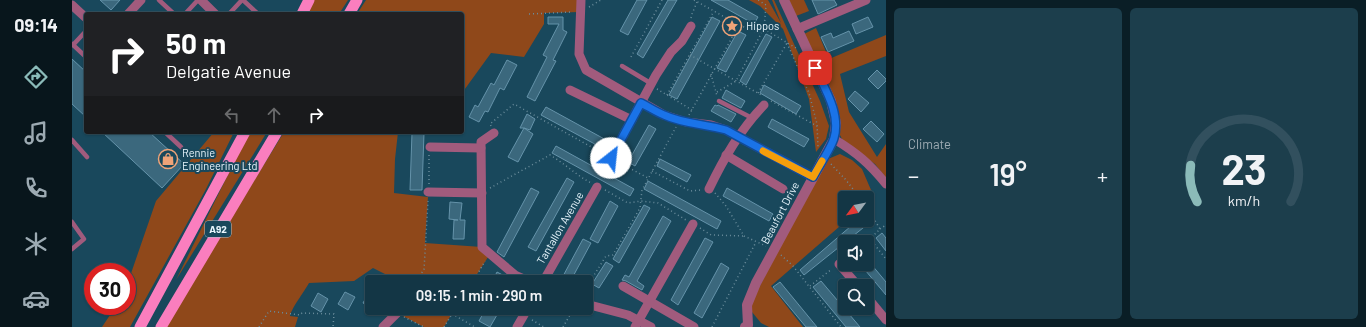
<!DOCTYPE html>
<meta charset="utf-8">
<style>
body{margin:0;font-family:Barlow,sans-serif;background:#1c3e4c;color:#f1f3f6;height:100vh;display:flex;flex-direction:column;font-size:15px;white-space:nowrap}
*{box-sizing:border-box;margin:0}
p{font-size:13px;color:#9dabb3}
.icon{flex:none;width:22px;height:22px;fill:none;stroke:currentColor;stroke-width:2;stroke-linecap:round;stroke-linejoin:round}
.map{position:relative;flex:1;overflow:hidden}
.side{display:flex;flex-direction:column;gap:8px;padding:8px;background:#0a1e26;width:480px}
.side>*{flex:none}
.hud{position:absolute;left:12px;top:12px;width:380px;height:122px;border-radius:4px;box-shadow:0 1px 3px #0004,0 0 0 1px #32505e;background:#202124;color:#fff;overflow:hidden}
.needle{width:26px;rotate:238deg}
.fabs{position:absolute;left:766px;top:191px;display:grid;gap:8px}
.fabs a{display:grid;place-items:center;width:36px;height:36px;border-radius:4px;background:#133645;box-shadow:0 1px 3px #0004,0 0 0 1px #32505e;font-size:20px}
.speed{position:absolute;left:12px;top:263px;display:flex;gap:8px;font-size:20px;font-weight:700;text-align:center}
.speed>*{display:grid;place-content:center;width:52px;height:52px;border-radius:50%;background:#133645;box-shadow:0 1px 3px #0004,0 0 0 1px #32505e;line-height:1}
.speed .limit{border:6px solid #d22;background:#fff;color:#111}
.pin{position:absolute;display:grid;place-items:center;width:34px;height:34px;color:#fff;margin:-17px;border-radius:8px;box-shadow:0 2px 6px #0006}
.me{position:absolute;width:44px;margin:-22px;rotate:29deg;stroke-linejoin:round;filter:drop-shadow(0 0 3px #0008)}
.turn{display:flex;align-items:center;gap:14px;height:84px;padding:0 16px;font-size:18px}
.turn .icon{width:52px;height:52px;stroke-width:2.5}
.turn b{display:block;font-size:28px;line-height:34px}
.lanes{display:flex;align-items:center;height:38px;padding:0 16px;background:#0003;justify-content:center;gap:20px;direction:ltr}
.lanes .off{opacity:.35}
.big{font-size:30px;font-weight:600;line-height:1.1}
.side .widget{flex:1;display:flex;flex-direction:column;justify-content:center;gap:6px;min-width:0;padding:0 14px;border-radius:6px;background:#1c3e4c}
.side .dial{align-items:center;gap:0}
.dial svg{height:104px;overflow:visible;fill:none;stroke:#32505e;stroke-width:7;stroke-linecap:round;text-anchor:middle}
.dial text{fill:#f1f3f6;stroke:none}
.heat{display:flex;justify-content:space-between;align-items:center;font-size:22px;direction:ltr}
.side .tiles{flex:1;display:grid;gap:8px;grid-template-columns:repeat(2,1fr)}
.trip{position:absolute;left:293px;top:275px;width:228px;height:40px;border-radius:4px;background:#133645;box-shadow:0 1px 3px #0004,0 0 0 1px #32505e;font-weight:600;line-height:40px;text-align:center}
main{display:flex;flex:1;min-height:0}
.menu{display:flex;flex-direction:column;width:72px;justify-content:space-around;align-items:center;background:#08161c;color:#9dabb3}
.menu .icon{width:28px;height:28px}
.menu .on{color:#8bbbb9}
.menu b{font-size:18px;color:#f1f3f6}
.map>svg:first-child{display:block}
</style>
<main>
<nav class="menu">
<b>09:14</b>
<svg class="icon on" aria-label="directions" viewBox="0 0 24 24"><path d="M12 3l9 9-9 9-9-9zM9 14v-3h6M13 9l2 2-2 2"/></svg>
<svg class="icon" aria-label="music" viewBox="0 0 24 24"><path d="M9 18V5l10-2v13"/><circle cx="6" cy="18" r="3"/><circle cx="16" cy="16" r="3"/></svg>
<svg class="icon" aria-label="phone" viewBox="0 0 24 24"><path d="M5 4h4l2 5-3 2q2 4 5 5l2-3 5 2v4C11 20 4 13 5 4z"/></svg>
<svg class="icon" aria-label="climate" viewBox="0 0 24 24"><path d="M12 3v18M4 7l16 10M4 17L20 7"/></svg>
<svg class="icon" aria-label="car" viewBox="0 0 24 24"><path d="M5 17H2v-5l4-1 3-4h7l3 4 3 1v5h-3M9 17h6M6 11h13"/><circle cx="7" cy="17" r="2"/><circle cx="17" cy="17" r="2"/></svg>
</nav>
<div class="map">
<svg width="814" height="327" viewBox="0 0 814 327">
<rect width="100%" height="100%" fill="#19485c"/>
<g fill="#8f481a">
<path d="M241,0H276L267,14H235Z"/>
<path d="M294,0H509L508,12L472,13V24L452,57L419,53L390,93V14H285Z"/>
<path d="M677,0H696L709,23L700,0H702L748,101L757,126L754,139L744,152L737,99L711,29L688,6Z"/>
<path d="M717,0H732L737,11L724,16Z"/>
<path d="M744,28L757,59L814,35V56L768,74L777,112L805,157L814,144V178L803,164L772,143L768,135L764,106L732,34Z"/>
<path d="M142,132H162L134,189L58,327H30L44,306H55V285L84,201Z"/>
<path d="M177,132H195L104,280Z"/>
<path d="M212,132H326L323,159L322,193L356,197L353,243L410,247L418,254L400,282H329L301,268L282,281L237,283C232,292 219,309 218,316L226,317L223,327H94L145,241Z"/>
<path d="M768,154L780,160L790,169L802,197L795,203V198H773V220H775L699,286L731,327H697L689,323L680,312V302L702,257L756,159Z"/>
<path d="M331,308H383L372,327H352L325,313Z"/>
</g>
<g fill="#3b687d" stroke="#6593aa">
<path d="M28,0H48L39,10Z"/>
<path d="M565,0H575L556,35L548,31Z"/>
<path d="M596,0H605L571,58L565,54Z"/>
<path d="M639,0H656L686,17L682,24Z"/>
<path d="M740,0H762L765,5L746,14Z"/>
<path d="M476,17H491V30L495,32L481,60L484,61L463,101L455,97L475,57L471,55L487,24H476Z"/>
<path d="M640,17L648,21L605,99L597,95Z"/>
<path d="M796,17L801,27L784,34L780,24Z"/>
<path d="M666,31L674,35L654,72L645,68Z"/>
<path d="M777,31L782,41L756,52L749,37L759,33L761,38Z"/>
<path d="M694,34L700,37L674,85L668,81Z"/>
<path d="M0,59L14,72V117L0,104Z"/>
<path d="M435,60L445,65L432,90L428,88L416,112L413,111L407,122L397,117L403,105L406,107L419,83L422,85Z"/>
<path d="M805,70L814,79V81L806,89L796,79Z"/>
<path d="M692,85L729,106L724,114L688,93Z"/>
<path d="M654,90L673,101L669,108L650,98Z"/>
<path d="M783,91L797,103L789,112L776,99Z"/>
<path d="M643,105L645,106L646,105L664,114L659,122L639,111Z"/>
<path d="M474,107L536,141L532,149L469,115Z"/>
<path d="M455,114L463,119L458,130L452,128L461,134L446,162L436,157L452,128H448Z"/>
<path d="M700,119L737,139L732,147L696,127Z"/>
<path d="M799,121L812,134L805,142L791,129Z"/>
<path d="M577,125L584,129L563,166L556,162Z"/>
<path d="M30,132H77L112,164L90,188Z"/>
<path d="M340,133H352L350,190H338Z"/>
<path d="M484,146L562,189L558,196L480,153Z"/>
<path d="M588,159L619,175L615,182L585,166Z"/>
<path d="M495,178L502,182L464,251L456,247Z"/>
<path d="M576,181L649,221L645,229L572,189Z"/>
<path d="M459,188L467,192L432,257L425,252Z"/>
<path d="M655,188L701,214L697,221L651,196Z"/>
<path d="M538,201L546,206L526,243L518,239Z"/>
<path d="M378,202L390,203L388,220H393L392,239H381L382,220H386L377,219Z"/>
<path d="M572,205L578,208L547,263L541,259Z"/>
<path d="M591,216L599,221L565,281L572,286L570,290L554,281L550,280L553,275L557,277Z"/>
<path d="M786,220H793L796,224L732,275L728,270Z"/>
<path d="M810,233L814,238V251L804,238Z"/>
<path d="M633,238L641,242L606,305L599,300Z"/>
<path d="M511,239L519,243L498,282L490,278Z"/>
<path d="M534,262L541,266L527,288L520,284Z"/>
<path d="M649,263L657,268L630,318L622,313Z"/>
<path d="M788,264H799L814,282V295Z"/>
<path d="M425,272L440,280L444,282H420Z"/>
<path d="M749,281L788,327H774L741,287Z"/>
<path d="M708,282L745,327H734L701,287Z"/>
<path d="M300,287V308L291,303Z"/>
<path d="M273,292L283,297L276,310L266,304Z"/>
<path d="M246,293L256,299L249,312L239,306Z"/>
<path d="M414,308H429L418,327L407,321Z"/>
</g>
<g fill="none" stroke-linecap="round" stroke-linejoin="round">
<g stroke="#6a8c9b" stroke-width="1.5" stroke-dasharray="1 3" stroke-linecap="butt">
<path d="M622,0L667,25L687,33L690,32L692,29L694,5L686,0"/>
<path d="M517,7L529,0"/>
<path d="M457,14L500,12"/>
<path d="M619,18L620,14L625,2"/>
<path d="M692,29L724,48"/>
<path d="M715,43L737,93L745,124L746,147"/>
<path d="M618,55L691,96"/>
<path d="M559,57L590,0"/>
<path d="M639,74L645,96"/>
<path d="M585,89L620,110"/>
<path d="M645,92L664,81L690,32"/>
<path d="M686,93L715,43"/>
<path d="M595,95L642,11"/>
<path d="M699,101L745,126"/>
<path d="M617,115L667,25"/>
<path d="M419,126L418,124L442,104L532,154"/>
<path d="M546,162L576,178"/>
<path d="M759,164L774,180L788,198"/>
<path d="M580,171L618,191L629,190"/>
<path d="M357,184V155"/>
<path d="M418,188L478,155C492,163 504,175 519,183"/>
<path d="M533,190L556,203L569,201L586,203L614,220"/>
<path d="M643,193L654,206L672,236L694,246"/>
<path d="M795,207L808,229L798,239"/>
<path d="M628,228L639,235L672,236"/>
<path d="M808,229L814,225"/>
<path d="M794,242L798,239L814,259"/>
<path d="M709,255L721,266L769,327"/>
<path d="M342,282L352,270L356,201"/>
<path d="M401,282L413,261"/>
<path d="M738,286L760,269"/>
<path d="M514,288L534,256L541,255L568,208L570,190L604,127"/>
<path d="M380,314L403,327"/>
<path d="M332,317L352,327"/>
<path d="M460,320L472,327"/>
<path d="M187,327L197,311L228,315L230,313L262,314L261,327"/>
<path d="M372,327L380,314L386,308"/>
<path d="M491,327L502,308"/>
<path d="M640,327L684,242"/>
</g>
<g stroke="#a15b7d" stroke-width="4.5">
<path d="M87,0L102,14"/>
<path d="M171,0L186,14"/>
<path d="M113,14L126,0"/>
<path d="M157,14L170,0"/>
<path d="M0,44L14,57"/>
<path d="M1,45L14,31"/>
<path d="M550,66L580,84"/>
<path d="M647,101L680,118"/>
<path d="M93,132L109,147"/>
<path d="M0,140L15,157"/>
<path d="M0,222L12,239L0,249"/>
</g>
<g stroke="#a15b7d" stroke-width="9">
<path d="M129,0L143,14"/>
<path d="M509,0L507,54L514,70L592,115L614,122L639,125L654,130L741,177"/>
<path d="M0,5L14,18"/>
<path d="M56,14L69,0"/>
<path d="M725,29L794,0"/>
<path d="M498,90L560,120"/>
<path d="M422,133L409,142L410,247L443,275L459,282"/>
<path d="M762,139C785,153 797,163 814,184"/>
<path d="M358,147L409,148"/>
<path d="M654,155L711,189"/>
<path d="M539,158L584,75L599,52L610,41L619,26"/>
<path d="M637,189C652,158 668,130 692,105"/>
<path d="M356,192L410,193"/>
<path d="M767,264L786,286"/>
<path d="M471,282L525,187"/>
<path d="M551,286L622,327"/>
<path d="M795,297L814,320"/>
<path d="M514,304L556,315L579,327"/>
<path d="M311,327L325,313"/>
<path d="M445,327L456,308"/>
<path d="M563,327L621,224"/>
</g>
<path stroke="#a15b7d" stroke-width="10" d="M673,327L676,325L675,305L684,283L762,139L764,123L759,101L712,0"/>
<g stroke="#fa7ebe" stroke-width="11">
<path d="M230,14L237,0"/>
<path d="M277,14L285,0"/>
<path d="M68,327L173,132"/>
<path d="M89,327L205,132"/>
</g>
</g>
<g fill="none" stroke-linecap="round" stroke-linejoin="round">
<defs>
<path id="route" d="M539,158L569,103C577,107 584,112 592,115C611,124 634,124 654,130L741,177C746,167 759,149 762,138C769,114 753,89 743,68"/>
</defs>
<use href="#route" stroke="#114b97" stroke-width="10"/>
<use href="#route" stroke="#1a73e8" stroke-width="7"/>
<path stroke="#f59e0b" stroke-width="7" d="M691,151L741,177L750,161"/>
</g>
<defs>
<symbol id="sight-ring" viewBox="-11 -11 22 22"><circle r="9.5" fill="#19485c" stroke="#efa378" stroke-width="1.5"/><path d="M0-6L1.8-2.2L6-1.7L2.9 1.2L3.7 5.4L0 3.3L-3.7 5.4L-2.9 1.2L-6-1.7L-1.8-2.2Z" fill="#efa378"/></symbol>
<symbol id="shop-ring" viewBox="-11 -11 22 22"><circle r="9.5" fill="#19485c" stroke="#efa378" stroke-width="1.5"/><path d="M-5-2.5h2.3a2.7 3.5 0 0 1 5.4 0H5L5.5 6h-11ZM-1.5-2.5h3a1.5 2.3 0 0 0-3 0Z" fill="#efa378"/></symbol>
</defs>
<g fill-rule="evenodd">
<use href="#sight-ring" x="649" y="15" width="22" height="22"/>
<use href="#shop-ring" x="85" y="148" width="22" height="22"/>
</g>
<g text-anchor="middle" stroke-width="4" stroke-linejoin="round" paint-order="stroke">
<rect fill="#19485c" stroke="#aac2cd" stroke-width="1" x="133" y="221" width="26" height="16" rx="3"/>
<g font-size="10" font-weight="bold" fill="#e8f6fd">
<text x="146" y="233">A92</text>
</g>
<g font-size="11" fill="#e8f6fd" stroke="#19485c" text-anchor="start">
<text x="674" y="30">Hippos</text>
<text x="110" y="157">Rennie<tspan x="110" dy="13">Engineering Ltd</tspan></text>
</g>
<g font-size="11" fill="#e8f6fd" stroke="#19485c">
<text transform="translate(708 213) rotate(-62)" y="4">Beaufort Drive</text>
<text transform="translate(488 228) rotate(-60)" y="4">Tantallon Avenue</text>
</g>
</g>
</svg>
<div class="fabs">
<a><svg class="needle" viewBox="-14 -14 28 28"><path d="M0-13l5 13h-10z" fill="#e53935"/><path d="M0 13l5-13h-10z" fill="#9dabb3"/></svg></a>
<a><svg class="icon" aria-label="sound" viewBox="0 0 24 24"><path d="M4 9h4l5-4v14l-5-4H4zM17 9q2 3 0 6"/></svg></a>
<a><svg class="icon" aria-label="search" viewBox="0 0 24 24"><circle cx="10" cy="10" r="6"/><path d="M15 15l6 6"/></svg></a>
</div>
<div class="speed"><div class="limit">30</div></div>
<div class="pin" style="left:743px;top:68px;background:#d93025"><svg class="icon" aria-label="arrive" viewBox="0 0 24 24"><path d="M6 21V4h12l-3 4 3 4H6"/></svg></div>
<svg class="me" style="left:539px;top:158px" viewBox="-20 -20 40 40"><circle r="19" fill="#fff"/><path d="M0-13L10 11 0 6-10 11z" fill="#1a73e8"/></svg>
<div class="trip">09:15 · 1 min · 290 m</div>
<div class="hud">
<div class="turn"><svg class="icon" aria-label="right" viewBox="0 0 24 24"><path d="M7 20v-9h11M14 6l5 5-5 5"/></svg><div><b>50 m</b>Delgatie Avenue</div></div>
<div class="lanes"><svg class="icon off" aria-label="left" viewBox="0 0 24 24"><path d="M17 20v-9H6M10 6l-5 5 5 5"/></svg><svg class="icon off" aria-label="ahead" viewBox="0 0 24 24"><path d="M12 20V5M6 11l6-6 6 6"/></svg><svg class="icon" aria-label="right" viewBox="0 0 24 24"><path d="M7 20v-9h11M14 6l5 5-5 5"/></svg></div>
</div>
</div>
<section class="side">
<div class="tiles">
<div class="widget"><p>Climate</p>
<div class="heat"><a>−</a><b class="big">19°</b><a>+</a></div>
</div>
<div class="widget dial"><svg viewBox="0 0 100 80">
<path d="M14 69A42 42 0 1 1 86 69"/>
<path d="M14 69A42 42 0 0 1 9 41" stroke="#8bbbb9"/>
<text x="50" y="56" font-size="32" font-weight="700">23</text>
<text x="50" y="72" font-size="11">km/h</text>
</svg></div>
</div>
</section>
</main>
